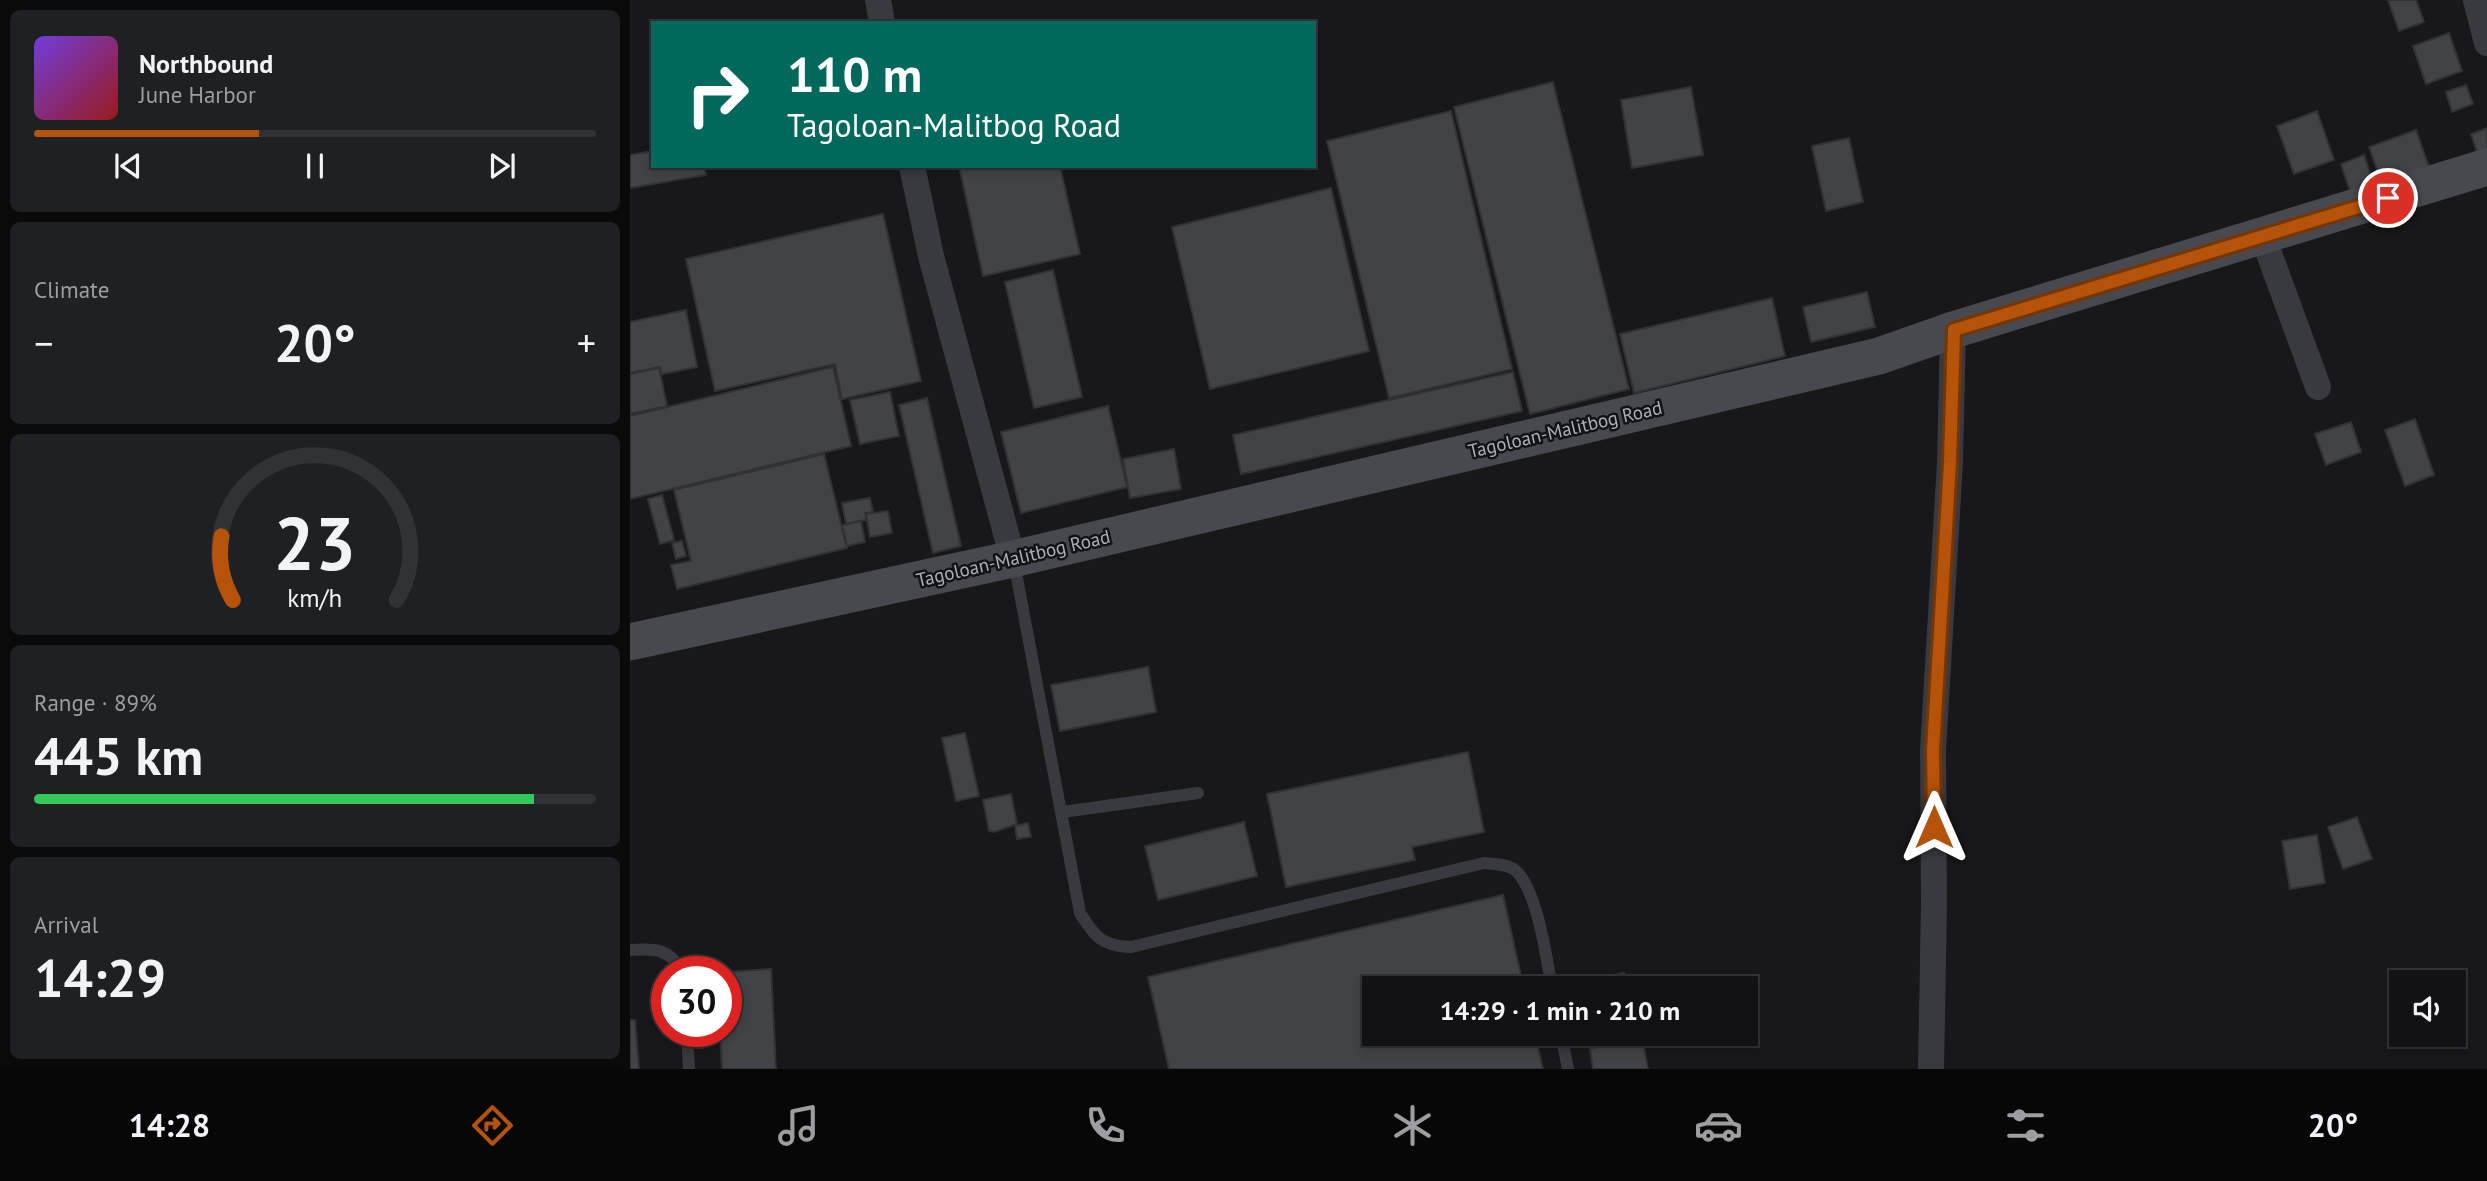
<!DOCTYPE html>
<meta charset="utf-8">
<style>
body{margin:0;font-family:"PT Sans",sans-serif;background:#1f2022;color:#f1f3f6;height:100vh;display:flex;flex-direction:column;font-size:26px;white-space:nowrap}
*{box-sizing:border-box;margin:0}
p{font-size:23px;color:#9c9ea0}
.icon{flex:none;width:38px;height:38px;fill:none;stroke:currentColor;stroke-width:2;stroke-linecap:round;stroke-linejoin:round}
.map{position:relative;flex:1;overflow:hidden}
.details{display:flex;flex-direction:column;gap:10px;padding:10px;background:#0a0a0b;width:630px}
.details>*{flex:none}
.top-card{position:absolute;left:21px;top:21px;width:665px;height:147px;border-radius:0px;box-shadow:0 4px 10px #0003,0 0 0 2px #313234;background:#00695c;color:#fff;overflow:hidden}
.controls{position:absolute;left:1759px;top:970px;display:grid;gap:14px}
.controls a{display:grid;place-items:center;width:77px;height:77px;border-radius:0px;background:#121214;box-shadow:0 4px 10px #0003,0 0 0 2px #313234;font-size:35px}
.speed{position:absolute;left:21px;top:956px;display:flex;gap:14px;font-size:35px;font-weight:700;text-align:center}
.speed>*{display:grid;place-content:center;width:91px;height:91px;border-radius:50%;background:#121214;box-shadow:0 4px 10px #0003,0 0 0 2px #313234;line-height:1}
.speed .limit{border:10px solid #d22;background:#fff;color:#111}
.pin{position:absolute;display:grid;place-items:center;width:60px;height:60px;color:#fff;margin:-30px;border:4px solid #fff;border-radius:50%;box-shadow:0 2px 7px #0007}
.me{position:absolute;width:77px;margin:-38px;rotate:0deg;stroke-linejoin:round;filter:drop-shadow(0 0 5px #0008)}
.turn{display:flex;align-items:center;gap:24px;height:147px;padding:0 21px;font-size:32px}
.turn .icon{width:91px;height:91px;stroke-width:2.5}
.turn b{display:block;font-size:49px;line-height:60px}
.big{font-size:52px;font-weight:700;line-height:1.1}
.details .card{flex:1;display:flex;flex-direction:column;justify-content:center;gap:10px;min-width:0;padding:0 24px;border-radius:10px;background:#1f2022}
.details .dial{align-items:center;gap:0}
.dial svg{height:182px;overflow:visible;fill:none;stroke:#313234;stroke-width:7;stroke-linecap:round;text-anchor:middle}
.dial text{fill:#f1f3f6;stroke:none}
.song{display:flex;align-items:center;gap:21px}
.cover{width:84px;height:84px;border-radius:10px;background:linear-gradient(135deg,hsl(260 70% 55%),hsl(0 70% 35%))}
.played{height:7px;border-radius:4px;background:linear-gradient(90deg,#b45309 40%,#313234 40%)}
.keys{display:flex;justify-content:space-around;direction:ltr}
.heat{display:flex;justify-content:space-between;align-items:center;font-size:38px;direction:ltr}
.charge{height:10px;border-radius:5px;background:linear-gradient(90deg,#34c759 89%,#313234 0)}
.trip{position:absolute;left:732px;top:976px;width:396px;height:70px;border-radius:0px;background:#121214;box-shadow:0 4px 10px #0003,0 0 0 2px #313234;font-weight:700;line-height:70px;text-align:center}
.tabs{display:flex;height:112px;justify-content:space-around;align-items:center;background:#070708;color:#9c9ea0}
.tabs .icon{width:49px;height:49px}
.tabs .on{color:#b45309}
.tabs b{font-size:32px;color:#f1f3f6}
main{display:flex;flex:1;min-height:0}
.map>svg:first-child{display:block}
</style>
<main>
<section class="details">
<div class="card">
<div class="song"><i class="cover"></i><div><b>Northbound</b><p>June Harbor</p></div></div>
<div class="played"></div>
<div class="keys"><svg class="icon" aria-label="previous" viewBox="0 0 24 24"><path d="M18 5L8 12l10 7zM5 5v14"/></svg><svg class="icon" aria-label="pause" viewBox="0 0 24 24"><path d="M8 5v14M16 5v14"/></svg><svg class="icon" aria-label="next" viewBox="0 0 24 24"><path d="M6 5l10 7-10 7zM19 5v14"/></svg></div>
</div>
<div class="card"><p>Climate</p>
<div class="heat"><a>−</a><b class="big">20°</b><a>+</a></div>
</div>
<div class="card dial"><svg viewBox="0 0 100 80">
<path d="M14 69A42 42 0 1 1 86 69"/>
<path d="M14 69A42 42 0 0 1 9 41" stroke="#b45309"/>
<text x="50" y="56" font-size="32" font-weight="700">23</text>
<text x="50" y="72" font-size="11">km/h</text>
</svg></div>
<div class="card"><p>Range · 89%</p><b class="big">445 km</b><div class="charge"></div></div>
<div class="card"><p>Arrival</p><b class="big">14:29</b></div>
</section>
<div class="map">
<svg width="1857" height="1069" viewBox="0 0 1857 1069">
<rect width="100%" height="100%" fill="#18181a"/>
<g fill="#424347" stroke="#323236" stroke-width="2">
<path d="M1758,0H1786L1794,22L1769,31Z"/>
<path d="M1819,33L1832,71L1796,84L1783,46Z"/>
<path d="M923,82L999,389L900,414L824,107Z"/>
<path d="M1836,85L1843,104L1822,112L1816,92Z"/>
<path d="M1061,87L1073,155L1002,168L991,100Z"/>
<path d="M821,111L882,369L759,398L697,141Z"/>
<path d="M1687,111L1704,160L1664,174L1647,126Z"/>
<path d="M1857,128V155L1849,158L1841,134Z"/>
<path d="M1786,130L1799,167L1752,184L1739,147Z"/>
<path d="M1219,138L1233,202L1196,211L1182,146Z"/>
<path d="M23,151V166H74L76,175L0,188V155Z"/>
<path d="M1734,155L1744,185L1721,194L1711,164Z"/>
<path d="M329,166H430L450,254L353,276Z"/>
<path d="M701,188L739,351L580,389L542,227Z"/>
<path d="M253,214L291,381L212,399L205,364L85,391L56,259Z"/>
<path d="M423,270L452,397L404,408L375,282Z"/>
<path d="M1237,292L1245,327L1181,342L1173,307Z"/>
<path d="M1142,298L1155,356L1004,393L990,334Z"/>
<path d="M56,310L67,367L32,374L30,367L0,373V322Z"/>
<path d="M203,367L221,446L0,499V416Z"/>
<path d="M29,368L37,406L0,414V374Z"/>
<path d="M883,372L892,411L611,474L603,435Z"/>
<path d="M260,392L269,436L230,444L220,400Z"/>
<path d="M297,398L331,546L303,553L269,405Z"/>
<path d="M478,406L497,487L391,513L371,432Z"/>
<path d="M1785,419L1804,475L1775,486L1755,430Z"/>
<path d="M1721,422L1731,452L1696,465L1685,434Z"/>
<path d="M544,449L551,489L500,498L493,459Z"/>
<path d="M194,454L217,548L47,589L41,565L61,561L44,490Z"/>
<path d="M32,495L44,540L30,544L18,499Z"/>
<path d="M240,498L243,512L235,513L236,520L216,524L212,503Z"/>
<path d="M258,511L262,533L240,537L236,514Z"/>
<path d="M231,521L235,542L217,546L212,525Z"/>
<path d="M52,541L56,556L46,559L42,543Z"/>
<path d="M518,667L526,712L430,731L421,685Z"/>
<path d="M335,733L349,796L326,801L312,738Z"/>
<path d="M838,752L854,832L782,847L785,860L656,887L637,794Z"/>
<path d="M381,794L387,824L364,832L359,831L353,800Z"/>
<path d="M1727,817L1742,859L1713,869L1698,827Z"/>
<path d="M614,822L627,876L528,900L515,846Z"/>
<path d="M398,823L401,837L387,839L385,826Z"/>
<path d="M1687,835L1695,883L1660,889L1652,841Z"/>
<path d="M873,895L894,989H744V1034H905L913,1069H539L518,977Z"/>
<path d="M141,969L146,1069H92L90,1031H96V972Z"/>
<path d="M994,973L998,989H977L974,977Z"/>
<path d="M0,1020H5L9,1069H0Z"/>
<path d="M959,1034H987L988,1038L962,1045Z"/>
<path d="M1012,1038L1018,1069H963L960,1049Z"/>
</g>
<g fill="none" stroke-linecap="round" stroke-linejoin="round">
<g stroke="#393a3f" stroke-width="12">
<path d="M384,562L450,913C465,937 472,946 501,947L854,863C864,864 877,864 885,870C907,888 917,960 922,989"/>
<path d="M433,812L568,793"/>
<path d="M0,950C27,948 37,949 54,971"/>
<path d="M57,1031L59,1069"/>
<path d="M931,1034L938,1069"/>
</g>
<g stroke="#393a3f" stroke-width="26">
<path d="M248,0L252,23"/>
<path d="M1846,0L1857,43"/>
<path d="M282,166L301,256L383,559"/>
<path d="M1633,237L1688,387"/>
<path d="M1301,1069L1304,904L1303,750L1320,462L1323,330"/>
</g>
<path stroke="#47494f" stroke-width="37" d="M0,642L383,559L1249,356L1323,330L1857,167"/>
</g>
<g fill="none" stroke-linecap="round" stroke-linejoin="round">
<defs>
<path id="route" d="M1304,827L1303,750L1320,462L1324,330L1758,198"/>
</defs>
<use href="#route" stroke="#753606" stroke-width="18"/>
<use href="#route" stroke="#b45309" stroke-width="12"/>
</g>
<g text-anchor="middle" stroke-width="5" stroke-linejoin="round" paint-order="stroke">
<g font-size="19" fill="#aab0ba" stroke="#131315">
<text transform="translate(935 429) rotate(-13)" y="7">Tagoloan-Malitbog Road</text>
<text transform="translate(383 558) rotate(-13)" y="7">Tagoloan-Malitbog Road</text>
</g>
</g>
</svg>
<div class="controls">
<a><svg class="icon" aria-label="sound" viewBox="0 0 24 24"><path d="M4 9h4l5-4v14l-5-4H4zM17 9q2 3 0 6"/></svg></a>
</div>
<div class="speed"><div class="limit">30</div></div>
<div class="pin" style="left:1758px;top:198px;background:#d93025"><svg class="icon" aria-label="arrive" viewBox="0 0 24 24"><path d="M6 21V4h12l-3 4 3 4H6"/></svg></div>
<svg class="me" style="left:1304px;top:827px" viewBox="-20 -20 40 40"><path d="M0-17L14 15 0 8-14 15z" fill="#b45309" stroke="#fff" stroke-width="4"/></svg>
<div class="trip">14:29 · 1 min · 210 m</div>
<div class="top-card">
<div class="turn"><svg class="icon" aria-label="right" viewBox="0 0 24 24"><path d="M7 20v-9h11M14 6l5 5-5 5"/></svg><div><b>110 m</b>Tagoloan-Malitbog Road</div></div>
</div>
</div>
</main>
<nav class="tabs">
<b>14:28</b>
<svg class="icon on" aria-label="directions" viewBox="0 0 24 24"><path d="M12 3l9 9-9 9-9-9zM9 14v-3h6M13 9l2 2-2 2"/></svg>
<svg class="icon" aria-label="music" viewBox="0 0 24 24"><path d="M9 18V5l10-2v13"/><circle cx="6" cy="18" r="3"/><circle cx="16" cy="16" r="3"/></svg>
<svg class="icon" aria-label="phone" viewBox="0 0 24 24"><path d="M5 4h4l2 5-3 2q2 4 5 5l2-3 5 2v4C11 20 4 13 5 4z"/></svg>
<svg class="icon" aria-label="climate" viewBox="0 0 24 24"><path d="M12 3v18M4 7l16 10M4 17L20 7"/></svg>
<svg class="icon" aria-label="car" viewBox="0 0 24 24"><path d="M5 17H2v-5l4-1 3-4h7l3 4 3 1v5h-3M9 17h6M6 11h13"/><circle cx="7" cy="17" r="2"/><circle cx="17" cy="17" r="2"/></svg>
<svg class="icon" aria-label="filters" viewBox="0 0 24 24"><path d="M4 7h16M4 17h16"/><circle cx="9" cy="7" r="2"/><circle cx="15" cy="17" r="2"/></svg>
<b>20°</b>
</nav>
